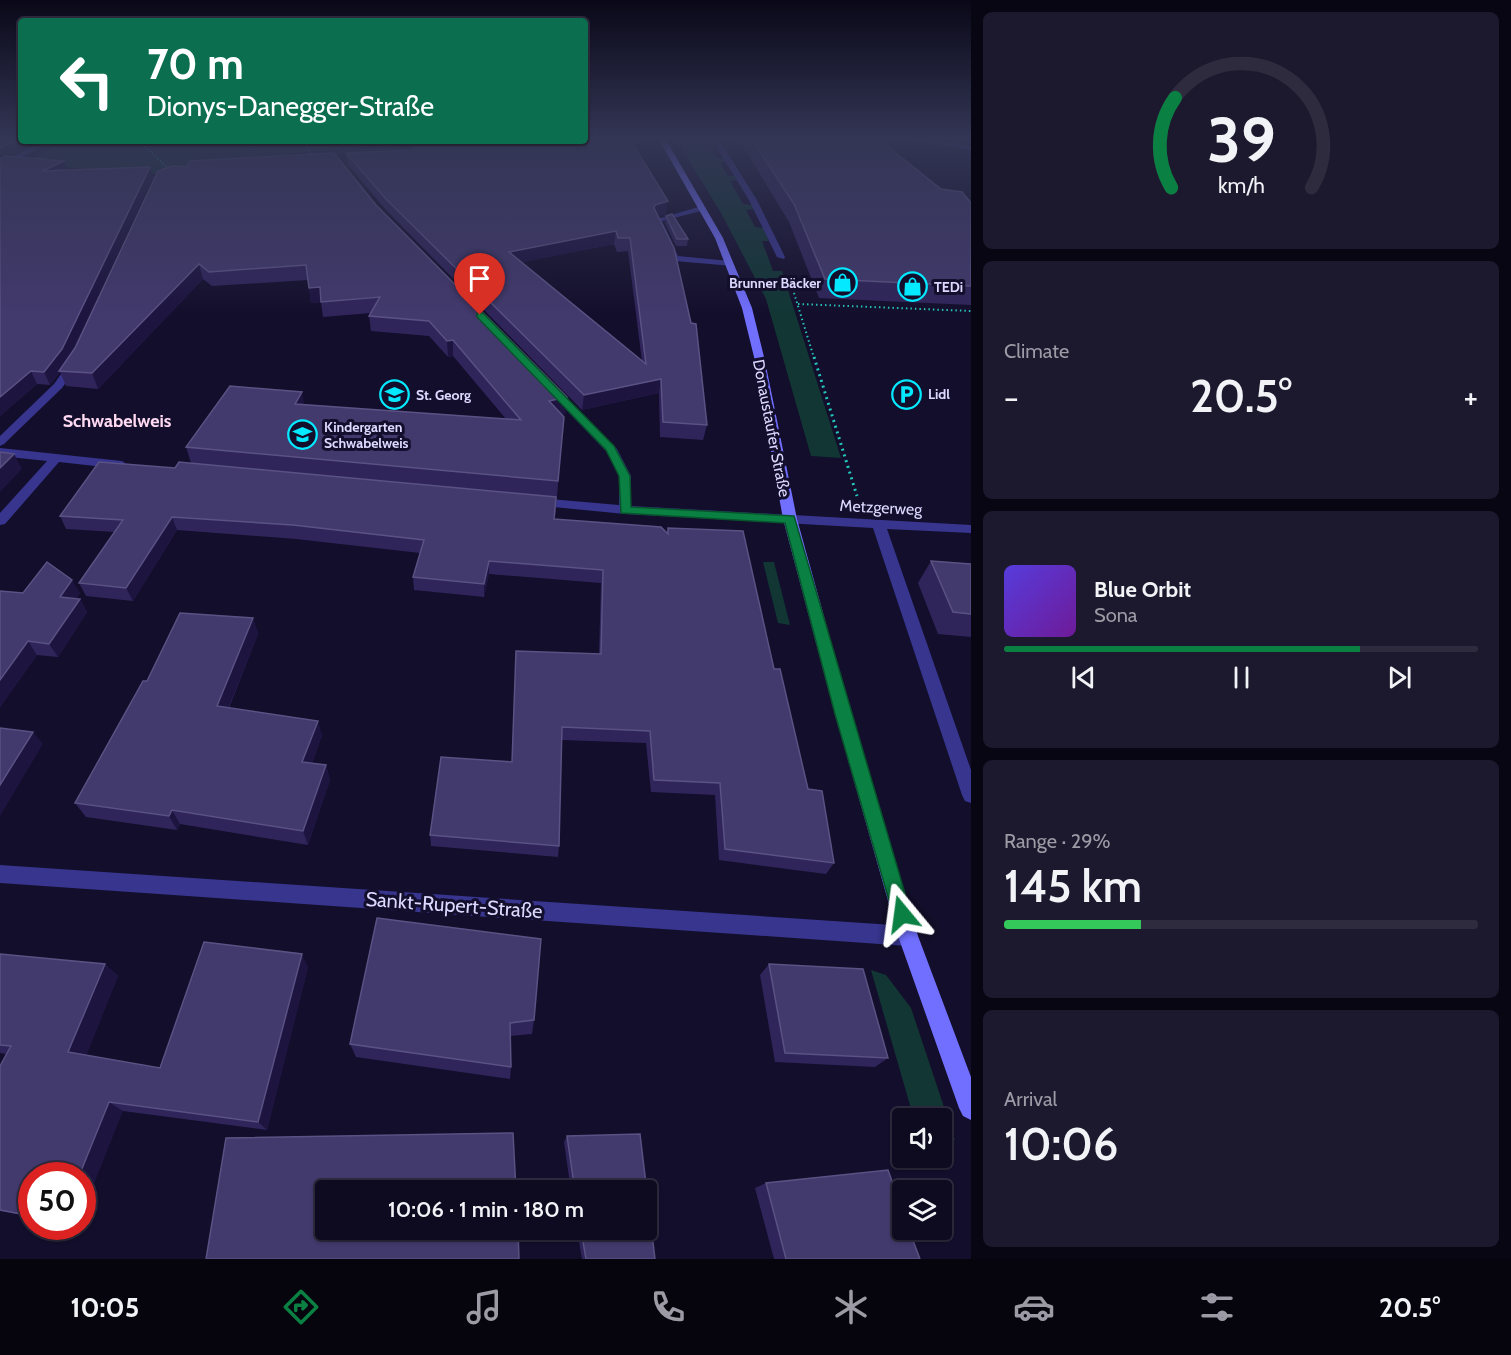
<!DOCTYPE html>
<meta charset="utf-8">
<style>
body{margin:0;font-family:Cabin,sans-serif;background:#1c182d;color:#f1f3f6;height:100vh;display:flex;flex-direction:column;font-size:22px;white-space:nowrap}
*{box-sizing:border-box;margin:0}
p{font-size:20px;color:#9b9aa5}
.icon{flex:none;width:33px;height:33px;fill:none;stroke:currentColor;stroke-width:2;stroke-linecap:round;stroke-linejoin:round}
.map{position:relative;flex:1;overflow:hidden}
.sheet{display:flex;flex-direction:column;gap:12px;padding:12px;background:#080612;width:540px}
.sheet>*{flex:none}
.banner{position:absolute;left:18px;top:18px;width:570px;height:126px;border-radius:6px;box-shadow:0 2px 4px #0004,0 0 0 2px #2e2b3e;background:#0b6e4f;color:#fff;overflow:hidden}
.tools{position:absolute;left:892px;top:1108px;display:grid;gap:12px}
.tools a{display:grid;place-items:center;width:60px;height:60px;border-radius:6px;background:#0e0a20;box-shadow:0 2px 4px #0004,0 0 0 2px #2e2b3e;font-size:30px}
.speed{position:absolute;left:18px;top:1162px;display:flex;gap:12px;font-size:30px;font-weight:700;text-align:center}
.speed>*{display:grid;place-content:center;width:78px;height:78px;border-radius:50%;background:#0e0a20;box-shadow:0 2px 4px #0004,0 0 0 2px #2e2b3e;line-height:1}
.speed .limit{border:9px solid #d22;background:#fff;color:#111}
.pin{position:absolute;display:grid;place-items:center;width:51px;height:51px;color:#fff;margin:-62px -26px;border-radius:50% 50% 50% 0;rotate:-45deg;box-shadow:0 0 6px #0007}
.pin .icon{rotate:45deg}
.me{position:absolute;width:66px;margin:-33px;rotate:344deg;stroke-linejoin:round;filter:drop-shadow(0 0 4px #0008)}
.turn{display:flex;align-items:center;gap:21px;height:126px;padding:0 30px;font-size:27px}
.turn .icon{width:78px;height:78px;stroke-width:2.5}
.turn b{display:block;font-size:42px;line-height:51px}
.big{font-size:45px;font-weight:600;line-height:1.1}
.sheet .card{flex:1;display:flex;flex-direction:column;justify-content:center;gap:9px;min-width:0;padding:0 21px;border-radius:9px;background:#1c182d}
.sheet .dial{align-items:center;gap:0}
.dial svg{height:156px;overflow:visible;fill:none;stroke:#2e2b3e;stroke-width:7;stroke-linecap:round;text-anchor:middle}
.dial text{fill:#f1f3f6;stroke:none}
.song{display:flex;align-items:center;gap:18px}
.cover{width:72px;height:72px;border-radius:9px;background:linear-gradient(135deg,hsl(250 70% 55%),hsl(280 70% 35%))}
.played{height:6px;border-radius:3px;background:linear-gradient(90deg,#0b8043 75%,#2e2b3e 75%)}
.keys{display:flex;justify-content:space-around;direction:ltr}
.heat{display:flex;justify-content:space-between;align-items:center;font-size:33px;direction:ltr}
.charge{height:9px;border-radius:4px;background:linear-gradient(90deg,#34c759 29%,#2e2b3e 0)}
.trip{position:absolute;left:315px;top:1180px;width:342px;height:60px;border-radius:6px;background:#0e0a20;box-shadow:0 2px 4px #0004,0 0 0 2px #2e2b3e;font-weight:600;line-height:60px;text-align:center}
.tab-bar{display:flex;height:96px;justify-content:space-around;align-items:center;background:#06040d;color:#9b9aa5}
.tab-bar .icon{width:42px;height:42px}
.tab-bar .selected{color:#0b8043}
.tab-bar b{font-size:27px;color:#f1f3f6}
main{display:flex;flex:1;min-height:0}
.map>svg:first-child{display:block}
</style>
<main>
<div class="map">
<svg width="971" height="1259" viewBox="0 0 971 1259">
<rect width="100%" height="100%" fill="#130e2b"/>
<g fill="#113634">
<path d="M675,138H711L716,145L709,146L717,158H724L727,162H720L728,176H736L739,180L730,181L743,204L752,205L755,209L746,210L755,227L763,228L769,241H762L773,271H782L841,458L811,456L766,299L721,213Z"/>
<path d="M64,141H342L339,149L199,163L153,174L21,164Z"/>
<path d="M763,562H774L790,625L778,623Z"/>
<path d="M871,970L886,975L911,1008L955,1140L942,1141V1119H914Z"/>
</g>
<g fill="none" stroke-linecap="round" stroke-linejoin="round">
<g stroke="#24c7bb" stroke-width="1.5" stroke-dasharray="1.5 2" stroke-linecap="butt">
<path d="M128,141L142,144L170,170"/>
<path d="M304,141L312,155"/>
</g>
<g stroke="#24c7bb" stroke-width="2" stroke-dasharray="1.5 3" stroke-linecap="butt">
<path d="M790,280L814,358"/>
<path d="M798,304L971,311"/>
</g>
<path stroke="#24c7bb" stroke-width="3" stroke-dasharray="2 4" stroke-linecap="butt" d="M814,357L857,496"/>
<path fill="#37358e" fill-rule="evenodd" d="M702,206L705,210L662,221L678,256L730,261L733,262V266L675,261L671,258L654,220Z"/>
<g fill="#37358e" fill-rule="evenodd">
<path d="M711,138H718L757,200L785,257L784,259L777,257L749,200Z"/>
<path d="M897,138H917L971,146V150Z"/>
<path d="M43,141H51L0,169V164Z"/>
<path d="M71,360L80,362L62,388L4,444L0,446V436L54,384Z"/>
<path d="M553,387L557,388L617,449L631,476V506L971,525V533L887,529L971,770V803L965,801L962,795L873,528L625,514L533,505V499L538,498L619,505V476L606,451L549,392V388Z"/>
<path d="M0,448L122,461L128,465L122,469L59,462L5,524L0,525V513L47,461L0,456Z"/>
<path d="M0,865L908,926L915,929L918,936L915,943L908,946L0,883Z"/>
</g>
<path fill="#716fff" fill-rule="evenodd" d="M658,138H665L723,238L752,308L765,361L797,519L851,714L918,936L971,1077V1120L963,1116L959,1108L898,936L835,714L783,519L755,361L742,308L715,238Z"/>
</g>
<g fill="#30255a" fill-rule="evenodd">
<path d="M0,138L21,141H41L7,157L67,170L153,177L71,354L75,348L158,171L376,205L567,397L566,413L561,414L564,417L555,519L666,533L668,528L774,669L808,789L834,863L826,874L719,860L715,795L651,792L646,743L562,740L559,846L558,857L431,846L430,835L512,762L599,654L601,583L489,574L484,597L414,590L413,577L420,553L296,539L177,530L133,601L86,596L79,583L115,532L66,529L60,516L175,468L191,463L186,447L305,405L506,419L453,356L448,357L429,336L371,331L369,316L371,313L323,317L321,302L311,303L308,280L212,286L203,279L98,389L66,386L60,372L50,385L37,384L0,416Z"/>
<path d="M738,138H877L941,189L971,203V305L819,298L789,222Z"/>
<path d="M346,153L666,214L658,216L707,425L703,440L660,437L659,393L582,410L387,211L348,165ZM614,244L617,252L628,251L642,361L522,262Z"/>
<path d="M666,216L688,239L687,246H676L665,223Z"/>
<path d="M931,561L971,564V637L938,634L918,583Z"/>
<path d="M0,591L23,593H80L76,599H80L87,612L58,657L37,655L0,707Z"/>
<path d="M253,618L258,634L229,708L322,735L312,763L326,765L330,780L308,845L180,824L177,830L86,817L75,803L147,681Z"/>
<path d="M377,918L534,1020L532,1034L510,1036L511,1067L510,1079L356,1057L350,1044Z"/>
<path d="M0,954L105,964L118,976L86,1055L160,1068L308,967L267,1130L123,1111L32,1176V1217L0,1211V1066L6,1054L0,1053Z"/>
<path d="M769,964L888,1058L875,1067L775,1062L760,975Z"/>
<path d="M640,1134L655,1259H582L577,1230H646V1191H571L564,1142L567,1136Z"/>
<path d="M766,1183L920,1259H774L755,1188Z"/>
</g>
<g fill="#1d1440">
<path d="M21,139V141H41L0,160V148Z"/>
<path d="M64,161L67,171H42Z"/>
<path d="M150,167L153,177L67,362L59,371L60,372L50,385L44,372Z"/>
<path d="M668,201L666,214L653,218L654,208L655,205Z"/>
<path d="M616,231L614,244L509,265V252Z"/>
<path d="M199,264L203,279L98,389L92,373Z"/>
<path d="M320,287L322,302L311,303L309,288Z"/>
<path d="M453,340V356L448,357L447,341Z"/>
<path d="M31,371L37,384L0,416V397Z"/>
<path d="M661,379L659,393L582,410L584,395Z"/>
<path d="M302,392L305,408L295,404Z"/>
<path d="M567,397L566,413L548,417L549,401Z"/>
<path d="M14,454L22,469L0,492V468Z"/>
<path d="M172,517L177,530L133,601L126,588Z"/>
<path d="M489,561V574L484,597V584Z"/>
<path d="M72,580L80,593L68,610L60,597Z"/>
<path d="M80,599L87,612L58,657L49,644Z"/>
<path d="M253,618L258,634L223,721L217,706Z"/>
<path d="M28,641L37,655L0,707V680Z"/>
<path d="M318,721L322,735L307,776L302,762Z"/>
<path d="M33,732L43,744L0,816V785Z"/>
<path d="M326,765L330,780L308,845L303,831Z"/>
<path d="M172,810L180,824L177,830L169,816Z"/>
<path d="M302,954L308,967L267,1130L258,1122Z"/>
<path d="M105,964L118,976L84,1062L68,1052Z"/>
<path d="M109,1102L123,1111L82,1214V1176H79Z"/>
</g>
<g fill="#42396c" stroke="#5a5283" stroke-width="1.5" fill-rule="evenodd">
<path d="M0,138H21V139L0,148Z"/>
<path d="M585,138H629L668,201L655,205L654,208L674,248L691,323L696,324L707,425L663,422L661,379L584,395L386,199L346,153L413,150V141H585ZM616,231L618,238H630L646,364L509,252Z"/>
<path d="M751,138H877L941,189L962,192L971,203V286L825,279L794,204Z"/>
<path d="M334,153L376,205L567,397L549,401L564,417L558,481L186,447L230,386L302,392L295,404L521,420L453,340L447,341L429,321L369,316L380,297L321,302L320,287L309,288L306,265L209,272L199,264L92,373L59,371L75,348L158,171L172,166L187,167L190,161Z"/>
<path d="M5,156L64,161L42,171L150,167L62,349L44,372L31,371L0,397V159Z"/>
<path d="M672,214L688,239H677L666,216Z"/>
<path d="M0,452L14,454L0,468Z"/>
<path d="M99,462L175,468L179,462L556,497L554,519L661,527L668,534V528L743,531L774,669H780L808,789L822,791L834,863L725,849L720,783L654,780L650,731L562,727L559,846L430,835L441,757L512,762L516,651L601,654L603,570L489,561L484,584L413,577L424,540L293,525L172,517L126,588L79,583L123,520L60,516Z"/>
<path d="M931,561L971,564V614L953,612Z"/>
<path d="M47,562L72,580L60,597L80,599L49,644L28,641L0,680V591L23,593Z"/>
<path d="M180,613L253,618L217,706L318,721L302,762L326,765L303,831L172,810L169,816L75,803L143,681H147Z"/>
<path d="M0,728L33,732L0,785Z"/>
<path d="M377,918L541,939L534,1020L510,1023L511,1067L350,1044Z"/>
<path d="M204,942L302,954L258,1122L109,1102L79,1176H32V1216L0,1210V1066L11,1046L0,1045V954L105,964L68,1052L160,1068Z"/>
<path d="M769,964L863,969L888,1058L785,1053Z"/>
<path d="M513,1133L516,1191H326V1230H518L519,1259H206L226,1138Z"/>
<path d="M640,1134L655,1259H586L581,1230H646V1191H575L567,1136Z"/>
<path d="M888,1170L903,1212V1230H909L920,1259H786L766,1183Z"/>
</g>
<linearGradient id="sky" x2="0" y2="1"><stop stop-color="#0a0818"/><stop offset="0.44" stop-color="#333655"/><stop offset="1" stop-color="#333655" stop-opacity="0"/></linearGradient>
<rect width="971" height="315" fill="url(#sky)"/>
<path fill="#0b8043" stroke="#07532c" stroke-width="1.5" d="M477,313H483L614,446L630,476L631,507L794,516L911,914L908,920L902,923L895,920L893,914L835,714L785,523L621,513L619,476L606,450L477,317Z"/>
<defs>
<symbol id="shop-ring" viewBox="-11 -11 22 22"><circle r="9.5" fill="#130e2b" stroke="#04e9ff" stroke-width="1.5"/><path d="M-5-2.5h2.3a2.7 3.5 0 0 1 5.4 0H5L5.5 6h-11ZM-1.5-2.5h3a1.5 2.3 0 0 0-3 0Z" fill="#04e9ff"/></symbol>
<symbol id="parking-ring" viewBox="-11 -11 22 22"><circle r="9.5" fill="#130e2b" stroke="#04e9ff" stroke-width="1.5"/><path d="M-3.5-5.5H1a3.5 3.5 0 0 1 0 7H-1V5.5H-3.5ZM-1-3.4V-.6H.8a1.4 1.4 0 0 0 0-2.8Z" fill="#04e9ff"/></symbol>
<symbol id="school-ring" viewBox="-11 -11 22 22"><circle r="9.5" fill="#130e2b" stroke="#04e9ff" stroke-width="1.5"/><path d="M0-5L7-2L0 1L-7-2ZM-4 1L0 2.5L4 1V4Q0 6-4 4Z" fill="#04e9ff"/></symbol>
</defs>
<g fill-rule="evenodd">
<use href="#shop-ring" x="826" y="266" width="33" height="33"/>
<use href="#shop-ring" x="896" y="270" width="33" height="33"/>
<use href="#parking-ring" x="890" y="378" width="33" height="33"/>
<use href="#school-ring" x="378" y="378" width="33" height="33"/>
<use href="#school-ring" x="286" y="418" width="33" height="33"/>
</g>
<g text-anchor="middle" stroke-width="6" stroke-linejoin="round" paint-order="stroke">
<g font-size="14" font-weight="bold" fill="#dcd8ff" stroke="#130e2b" text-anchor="start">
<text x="821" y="288" text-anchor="end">Brunner Bäcker</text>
<text x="934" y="292">TEDi</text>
<text x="928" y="399">Lidl</text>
<text x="416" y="400">St. Georg</text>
<text x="324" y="432">Kindergarten<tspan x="324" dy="16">Schwabelweis</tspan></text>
</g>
<g font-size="16" fill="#dcd8ff" stroke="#130e2b">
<text transform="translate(772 428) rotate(79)" y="6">Donaustaufer Straße</text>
<text transform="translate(881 507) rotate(3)" y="6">Metzgerweg</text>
</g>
<g font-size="18" font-weight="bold" fill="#ffdaf2" stroke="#130e2b">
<text x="117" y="427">Schwabelweis</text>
</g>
<g font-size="20" fill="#dcd8ff" stroke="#130e2b">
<text transform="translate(454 905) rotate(4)" y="7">Sankt-Rupert-Straße</text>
</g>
</g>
</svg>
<div class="tools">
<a><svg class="icon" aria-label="sound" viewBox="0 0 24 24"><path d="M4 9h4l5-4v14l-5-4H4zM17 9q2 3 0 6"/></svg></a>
<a><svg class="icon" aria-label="layers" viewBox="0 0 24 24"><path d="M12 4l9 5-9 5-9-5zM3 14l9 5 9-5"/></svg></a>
</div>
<div class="speed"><div class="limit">50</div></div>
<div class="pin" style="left:480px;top:315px;background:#d93025"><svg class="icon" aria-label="arrive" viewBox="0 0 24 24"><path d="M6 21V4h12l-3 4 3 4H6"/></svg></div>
<svg class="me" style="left:902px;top:914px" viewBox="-20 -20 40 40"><path d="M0-17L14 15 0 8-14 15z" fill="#0b8043" stroke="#fff" stroke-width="4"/></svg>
<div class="trip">10:06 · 1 min · 180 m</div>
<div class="banner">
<div class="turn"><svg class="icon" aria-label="left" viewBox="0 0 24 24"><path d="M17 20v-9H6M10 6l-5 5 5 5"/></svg><div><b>70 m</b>Dionys-Danegger-Straße</div></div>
</div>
</div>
<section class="sheet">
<div class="card dial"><svg viewBox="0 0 100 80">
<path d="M14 69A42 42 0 1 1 86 69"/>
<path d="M14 69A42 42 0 0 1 16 23" stroke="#0b8043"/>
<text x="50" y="56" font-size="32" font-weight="700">39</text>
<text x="50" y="72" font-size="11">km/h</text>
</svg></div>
<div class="card"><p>Climate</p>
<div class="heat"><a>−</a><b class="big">20.5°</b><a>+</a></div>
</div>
<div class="card">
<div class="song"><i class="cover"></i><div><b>Blue Orbit</b><p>Sona</p></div></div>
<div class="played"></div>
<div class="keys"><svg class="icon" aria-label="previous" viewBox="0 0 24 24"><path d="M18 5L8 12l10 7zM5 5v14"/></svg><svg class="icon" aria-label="pause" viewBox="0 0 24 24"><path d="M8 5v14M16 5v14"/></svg><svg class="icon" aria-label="next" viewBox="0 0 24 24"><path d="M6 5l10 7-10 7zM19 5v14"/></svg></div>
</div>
<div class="card"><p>Range · 29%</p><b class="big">145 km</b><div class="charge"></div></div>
<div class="card"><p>Arrival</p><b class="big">10:06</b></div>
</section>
</main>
<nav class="tab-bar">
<b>10:05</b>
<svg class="icon selected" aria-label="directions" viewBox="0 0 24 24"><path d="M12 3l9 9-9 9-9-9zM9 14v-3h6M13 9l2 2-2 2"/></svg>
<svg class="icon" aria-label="music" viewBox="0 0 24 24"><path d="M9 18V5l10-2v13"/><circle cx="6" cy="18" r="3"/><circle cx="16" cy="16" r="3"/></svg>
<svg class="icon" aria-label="phone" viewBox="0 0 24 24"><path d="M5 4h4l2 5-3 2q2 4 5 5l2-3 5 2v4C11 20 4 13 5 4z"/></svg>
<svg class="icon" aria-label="climate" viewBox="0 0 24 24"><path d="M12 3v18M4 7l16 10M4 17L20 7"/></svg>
<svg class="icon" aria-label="car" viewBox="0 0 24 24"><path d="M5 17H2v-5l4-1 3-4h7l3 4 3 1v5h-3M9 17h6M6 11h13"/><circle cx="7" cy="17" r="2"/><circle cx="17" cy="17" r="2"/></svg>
<svg class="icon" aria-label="filters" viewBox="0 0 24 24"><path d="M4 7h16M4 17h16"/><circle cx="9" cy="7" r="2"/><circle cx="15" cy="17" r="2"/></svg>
<b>20.5°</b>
</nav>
